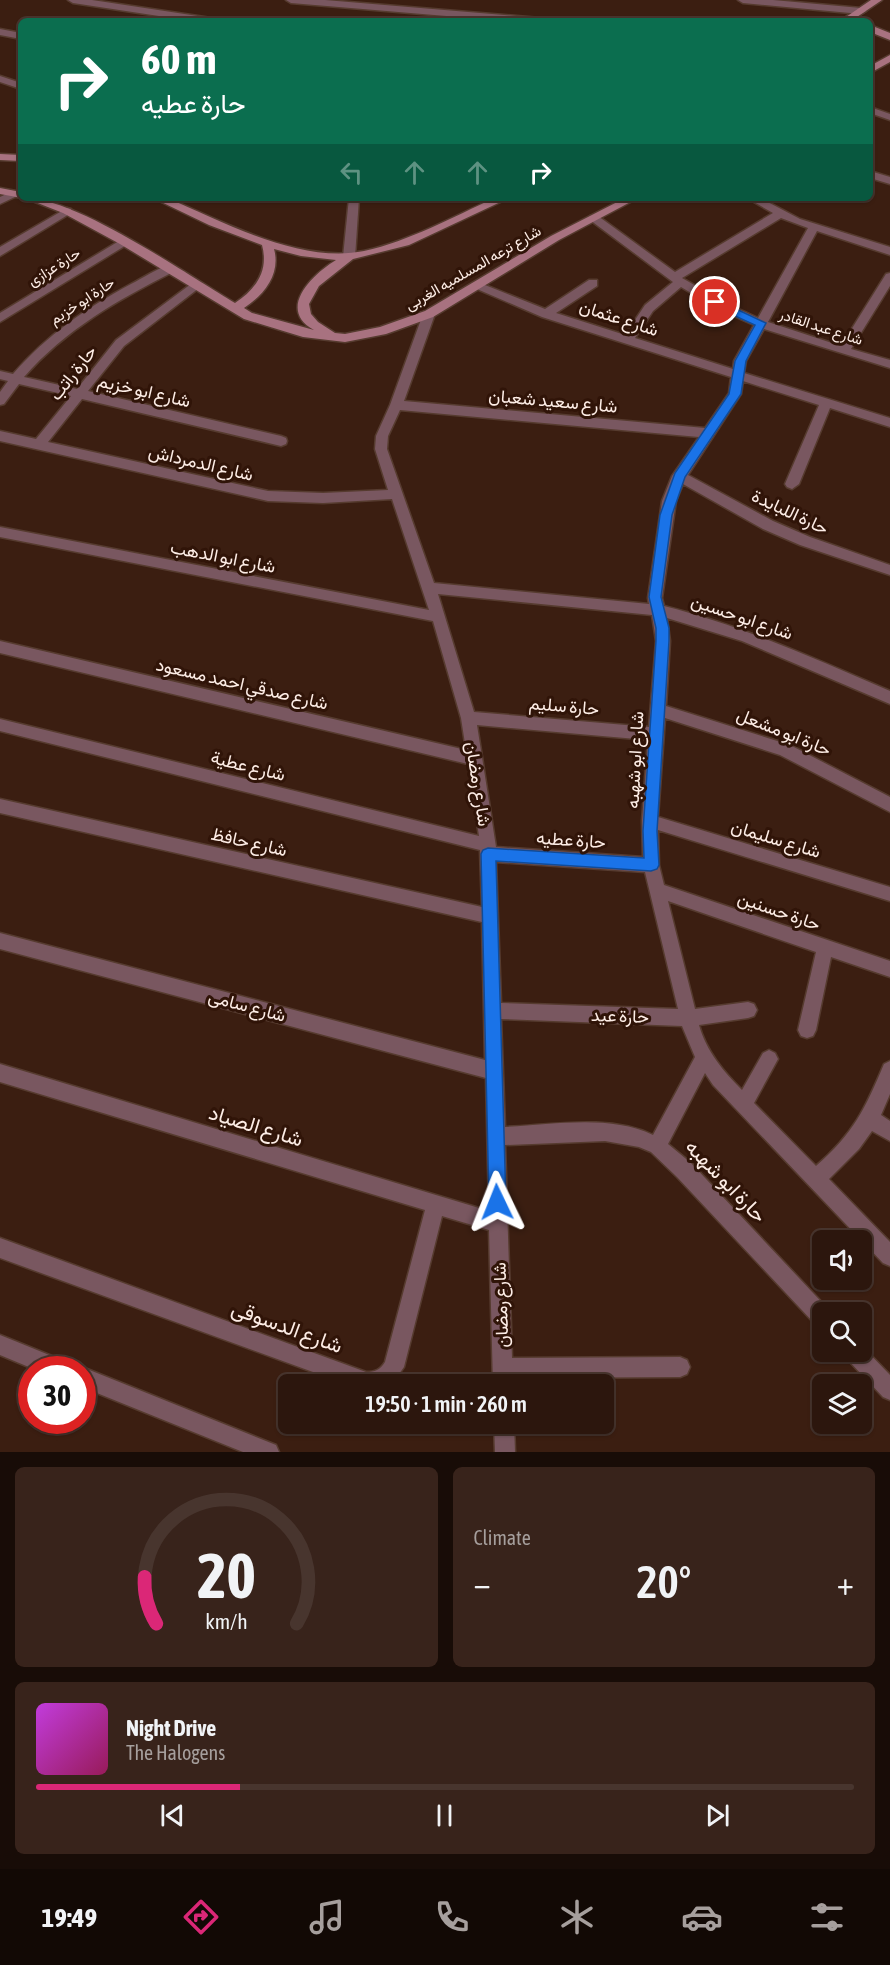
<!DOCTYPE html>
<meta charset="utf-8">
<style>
body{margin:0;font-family:"Asap Condensed",Vazirmatn,sans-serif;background:#38231b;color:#f1f3f6;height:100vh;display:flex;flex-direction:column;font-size:22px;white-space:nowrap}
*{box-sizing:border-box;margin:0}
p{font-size:20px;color:#a69f9d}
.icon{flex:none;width:33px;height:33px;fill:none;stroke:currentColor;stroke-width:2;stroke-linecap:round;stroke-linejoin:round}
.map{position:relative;height:1452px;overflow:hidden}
.side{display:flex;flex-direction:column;gap:15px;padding:15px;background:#180c07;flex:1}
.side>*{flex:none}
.guide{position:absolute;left:18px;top:18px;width:855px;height:183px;border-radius:9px;box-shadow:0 2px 4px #0004,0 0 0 2px #48352e;background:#0b6e4f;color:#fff;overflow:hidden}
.tools{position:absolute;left:812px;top:1230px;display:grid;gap:12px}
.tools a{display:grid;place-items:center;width:60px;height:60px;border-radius:9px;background:#2c160d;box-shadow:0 2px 4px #0004,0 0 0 2px #48352e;font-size:30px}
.speed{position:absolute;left:18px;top:1356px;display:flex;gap:12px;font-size:30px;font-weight:700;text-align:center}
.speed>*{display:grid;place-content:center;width:78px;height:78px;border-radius:50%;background:#2c160d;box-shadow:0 2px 4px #0004,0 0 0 2px #48352e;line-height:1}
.speed .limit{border:9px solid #d22;background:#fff;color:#111}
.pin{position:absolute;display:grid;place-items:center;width:51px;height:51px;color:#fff;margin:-26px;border:3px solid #fff;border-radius:50%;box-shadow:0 2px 6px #0007}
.me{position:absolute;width:66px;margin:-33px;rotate:358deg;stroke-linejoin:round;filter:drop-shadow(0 0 4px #0008)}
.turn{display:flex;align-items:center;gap:21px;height:126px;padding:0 24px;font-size:27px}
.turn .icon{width:78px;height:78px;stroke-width:2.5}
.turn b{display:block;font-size:42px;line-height:51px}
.lanes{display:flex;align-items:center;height:57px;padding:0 24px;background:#0003;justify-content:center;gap:30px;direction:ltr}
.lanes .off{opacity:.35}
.big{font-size:45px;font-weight:600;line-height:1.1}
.side .card{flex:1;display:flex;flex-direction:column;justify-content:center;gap:9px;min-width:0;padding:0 21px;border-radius:9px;background:#38231b}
.side .dial{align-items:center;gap:0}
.dial svg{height:156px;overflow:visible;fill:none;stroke:#48352e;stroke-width:7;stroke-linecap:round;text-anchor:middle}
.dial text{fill:#f1f3f6;stroke:none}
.song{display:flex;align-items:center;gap:18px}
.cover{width:72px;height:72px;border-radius:9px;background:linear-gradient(135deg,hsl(290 70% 55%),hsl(330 70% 35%))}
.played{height:6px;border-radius:3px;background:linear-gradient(90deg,#db2777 25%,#48352e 25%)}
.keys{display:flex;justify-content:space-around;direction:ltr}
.heat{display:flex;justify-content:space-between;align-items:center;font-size:33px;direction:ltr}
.side .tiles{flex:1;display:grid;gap:15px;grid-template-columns:1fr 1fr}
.card:last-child{grid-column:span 2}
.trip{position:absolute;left:278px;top:1374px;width:336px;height:60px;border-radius:9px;background:#2c160d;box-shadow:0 2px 4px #0004,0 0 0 2px #48352e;font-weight:600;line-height:60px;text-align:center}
.menu{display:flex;height:96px;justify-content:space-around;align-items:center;background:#120905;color:#a69f9d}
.menu .icon{width:42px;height:42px}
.menu .active{color:#db2777}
.menu b{font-size:27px;color:#f1f3f6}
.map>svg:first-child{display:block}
</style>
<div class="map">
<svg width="890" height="1452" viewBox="0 0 890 1452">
<rect width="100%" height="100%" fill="#3b1e11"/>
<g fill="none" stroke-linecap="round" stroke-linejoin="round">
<defs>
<g id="street">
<path d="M68,0H92L211,18L216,21H192L73,3Z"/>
<path d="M286,0H325L540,18L545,21H506L291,3Z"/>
<path d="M738,0H773L861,8L866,11L861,14L743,3Z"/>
<path d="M0,29L21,33V39L0,35Z"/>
<path d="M0,76L21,83V89L0,82Z"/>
<path d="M870,107L890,114V120L870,113Z"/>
<path d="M870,171L890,177V184L870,178Z"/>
<path d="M13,191L17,192V196L0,204V197Z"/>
<path d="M349,198H359L355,257L349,261L343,257Z"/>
<path d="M747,198H760L800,219L890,247V255L817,231L768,322L841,346L886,274L890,273V286L851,349L890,360V368L764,329L746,361L744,373L890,418V427L830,408L799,484L792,489L787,487L785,484L819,405L743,381L741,394L688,475L773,521L810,537L890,565V575L800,545L763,529L683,484L676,501L662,598L664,606C743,626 816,659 890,691V704L742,641L667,618L670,641L666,706L790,745L890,797V812L780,755L665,718L658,817L890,887V901L658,830L659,865L664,885L890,961V977L831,957L816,1030L813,1036L807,1038L801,1036L798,1030L816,952L668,901L695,1009L748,1002L754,1004L757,1010L754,1016L748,1018L699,1025C706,1051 724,1072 742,1090L763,1053L769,1050L775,1053L778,1059L754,1103L816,1166C854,1133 865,1109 884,1064L890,1061V1094L881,1115L890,1121V1141L872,1131L859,1149L829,1179L890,1242V1266L883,1263L713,1085L705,1073L668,1144L691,1163L829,1310L830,1312H822V1327L815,1324L677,1177L651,1152L639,1147L605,1141L505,1145L512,1358L680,1357L687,1360L690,1367L687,1374L680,1377L513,1378V1384H493L489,1230L442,1216L404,1367L392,1384H346L0,1258V1238L366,1372C375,1372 380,1370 385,1362L425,1210L0,1082V1064L489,1211L486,1078L0,949V933L485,1060L482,922L0,813V799L482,907L480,850L0,731V719L479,836L468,764L0,653V641L466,750L461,718L433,621L0,537V527L429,610L392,499L323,503L268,501L0,441V431L36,439L71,396L19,384L4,404L0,405V392L8,381L0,379V371L13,374C47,335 86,308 131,284C143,278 156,269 169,265L173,266V272C118,300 66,329 24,377L77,389L116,340L195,281L199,282V288L124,346L88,391L281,436L286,438L287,441L286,444L281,446L82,399L48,442L268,491L323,493L388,490L375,449L376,436L390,405L423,314L429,310L435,314L404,401L705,428L729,393L731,377L542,317L470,286L476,282L480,283L545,309L589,280H597V286L556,313L625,335L645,305L673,282L590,220V216H598L675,272L773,213ZM781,218L808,228L758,318L728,304L682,278ZM681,287L720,310L754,325L734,361L733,369L635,338L653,311ZM400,410L699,437L672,476L662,501L648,598L649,604L434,583L387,449L388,436ZM438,594L652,615L656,641L649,727L474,712ZM477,725L648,740L642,821L643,857L496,847ZM496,862L645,872L678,1009L501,1003ZM501,1019L682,1026L695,1057L653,1135C609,1114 552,1125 505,1127Z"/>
<path d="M67,208L71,209V213L0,256V247Z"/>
<path d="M124,238L128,240V244L0,322V313Z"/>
<path d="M0,1335L69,1363L72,1370H36L0,1355Z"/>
<path d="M861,1345L890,1375V1400L883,1397L847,1359L844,1352H861Z"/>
<path d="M82,1367L276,1445L279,1452H243L82,1387V1370H76Z"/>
<path d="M494,1424H514L515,1452H495Z"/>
</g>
<g id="secondary">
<path d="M871,0H882L851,21H840Z"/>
<path d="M870,25L890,33V40L870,32Z"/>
<path d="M890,55V62L870,73V66Z"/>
<path d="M0,154L21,155V161L0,160Z"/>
<path d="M0,188L21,192L22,198L0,194Z"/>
<path d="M25,198C77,198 186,274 235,303C256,289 269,271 262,245L209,225L153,198H167C224,222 300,264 364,251C410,241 452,217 495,198H509L409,245L353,259L319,286L309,304L311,314L318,322L335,333L345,334L380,327L425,311L551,236L625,198H638L559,240L433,317L386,334L345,342L303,337L244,319L120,244L63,213ZM274,249L301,256L336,260C313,274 276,309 314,330L252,313L244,308C264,295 281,274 274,249Z"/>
</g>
</defs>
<use href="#street" stroke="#563b2f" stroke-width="3"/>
<use href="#secondary" stroke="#563b2f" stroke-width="3"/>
<use href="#street" fill="#795760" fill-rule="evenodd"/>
<use href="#secondary" fill="#a87280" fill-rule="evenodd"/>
</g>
<path fill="#1a73e8" stroke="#114b97" stroke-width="1.5" d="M715,299L766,323L746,361L741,394L685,477L672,515L661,597L669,628V641L657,831L659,865L657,869L651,871L496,861L506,1202L503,1207L497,1210L491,1207L489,1202L481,854L483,850L488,848L644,858L643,831L656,641V628L649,597L660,515L675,473L729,394L735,361L755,325L711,305V300Z"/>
<g text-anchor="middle" stroke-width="6" stroke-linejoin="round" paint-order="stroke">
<g font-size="15" fill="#fdede6" stroke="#301408">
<text transform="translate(54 267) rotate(-32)" y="5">حارة عزازى</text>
<text transform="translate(473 268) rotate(-30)" y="5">شارع ترعه المسلميه الغربى</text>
<text transform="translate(82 301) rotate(-33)" y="5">حارة ابو خزيم</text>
<text transform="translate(821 327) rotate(18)" y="5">شارع عبد القادر</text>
</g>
<g font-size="18" fill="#fdede6" stroke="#301408">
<text transform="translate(619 318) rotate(18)" y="6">شارع عثمان</text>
<text transform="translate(73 373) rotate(-52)" y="6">حارة راتب</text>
<text transform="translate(144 391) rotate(13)" y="6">شارع ابو خزيم</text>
<text transform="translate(553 401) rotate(5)" y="6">شارع سعيد شعبان</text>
<text transform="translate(201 463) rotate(13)" y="6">شارع الدمرداش</text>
<text transform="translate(790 512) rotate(25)" y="6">حارة اللبايدة</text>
<text transform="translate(223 557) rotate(11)" y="6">شارع ابو الدهب</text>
<text transform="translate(742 617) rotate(19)" y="6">شارع ابو حسين</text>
<text transform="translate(242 684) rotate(13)" y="6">شارع صدقي احمد مسعود</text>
<text transform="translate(564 706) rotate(5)" y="6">حارة سليم</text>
<text transform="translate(784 732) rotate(22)" y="6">حارة ابو مشعل</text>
<text transform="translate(635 760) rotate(-87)" y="6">شارع ابو شهبه</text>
<text transform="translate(248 766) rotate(14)" y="6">شارع عطية</text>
<text transform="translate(478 784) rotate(81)" y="6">شارع رمضان</text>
<text transform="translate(776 839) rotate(17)" y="6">شارع سليمان</text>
<text transform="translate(571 840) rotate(4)" y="6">حارة عطيه</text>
<text transform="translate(249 842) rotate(13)" y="6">شارع حافظ</text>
<text transform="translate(779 911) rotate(19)" y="6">حارة حسنين</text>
<text transform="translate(247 1006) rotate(15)" y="6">شارع سامى</text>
<text transform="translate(620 1016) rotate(2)" y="6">حارة عيد</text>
<text transform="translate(501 1305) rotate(-92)" y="6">شارع رمضان</text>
</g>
<g font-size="21" fill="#fdede6" stroke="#301408">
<text transform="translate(256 1126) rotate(17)" y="7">شارع الصياد</text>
<text transform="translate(726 1181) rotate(46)" y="7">حارة ابو شهبه</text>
<text transform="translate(287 1327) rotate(20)" y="7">شارع الدسوقى</text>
</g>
</g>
</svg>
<div class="tools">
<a><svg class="icon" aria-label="sound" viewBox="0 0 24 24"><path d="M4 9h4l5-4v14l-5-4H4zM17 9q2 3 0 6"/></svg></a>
<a><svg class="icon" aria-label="search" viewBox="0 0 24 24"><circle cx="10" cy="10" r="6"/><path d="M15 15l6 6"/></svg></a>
<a><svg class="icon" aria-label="layers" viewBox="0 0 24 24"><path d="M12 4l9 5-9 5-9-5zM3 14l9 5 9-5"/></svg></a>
</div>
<div class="speed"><div class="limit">30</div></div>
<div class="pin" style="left:715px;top:302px;background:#d93025"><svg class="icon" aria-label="arrive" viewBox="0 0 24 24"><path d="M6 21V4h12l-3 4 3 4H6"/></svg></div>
<svg class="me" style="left:497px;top:1202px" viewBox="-20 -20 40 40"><path d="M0-17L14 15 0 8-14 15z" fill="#1a73e8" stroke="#fff" stroke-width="4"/></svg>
<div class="trip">19:50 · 1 min · 260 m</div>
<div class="guide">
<div class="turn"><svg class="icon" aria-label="right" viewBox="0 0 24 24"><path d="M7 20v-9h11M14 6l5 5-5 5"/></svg><div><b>60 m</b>حارة عطيه</div></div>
<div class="lanes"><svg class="icon off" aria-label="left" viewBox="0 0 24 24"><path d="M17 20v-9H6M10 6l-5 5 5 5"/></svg><svg class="icon off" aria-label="ahead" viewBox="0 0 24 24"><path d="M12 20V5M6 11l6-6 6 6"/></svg><svg class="icon off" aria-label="ahead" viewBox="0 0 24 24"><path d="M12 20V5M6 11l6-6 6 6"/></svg><svg class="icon" aria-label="right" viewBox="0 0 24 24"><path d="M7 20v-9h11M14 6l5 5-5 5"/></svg></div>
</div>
</div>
<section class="side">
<div class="tiles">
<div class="card dial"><svg viewBox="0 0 100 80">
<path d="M14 69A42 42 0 1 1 86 69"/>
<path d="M14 69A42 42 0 0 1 8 45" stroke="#db2777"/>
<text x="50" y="56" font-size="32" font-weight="700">20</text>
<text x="50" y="72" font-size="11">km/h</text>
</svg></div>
<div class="card"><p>Climate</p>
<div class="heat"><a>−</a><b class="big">20°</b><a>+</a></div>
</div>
<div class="card">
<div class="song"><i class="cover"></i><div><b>Night Drive</b><p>The Halogens</p></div></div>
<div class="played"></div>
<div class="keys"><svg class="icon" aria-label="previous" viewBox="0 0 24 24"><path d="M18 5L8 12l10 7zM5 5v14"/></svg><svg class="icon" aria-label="pause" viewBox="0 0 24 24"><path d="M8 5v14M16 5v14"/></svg><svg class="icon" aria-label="next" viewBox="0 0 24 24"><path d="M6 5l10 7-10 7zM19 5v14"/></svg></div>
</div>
</div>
</section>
<nav class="menu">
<b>19:49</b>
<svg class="icon active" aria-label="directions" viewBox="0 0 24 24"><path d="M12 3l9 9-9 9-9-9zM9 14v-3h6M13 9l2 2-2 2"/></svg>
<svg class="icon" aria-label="music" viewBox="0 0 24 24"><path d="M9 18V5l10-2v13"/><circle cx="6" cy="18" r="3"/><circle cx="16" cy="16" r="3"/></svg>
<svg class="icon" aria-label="phone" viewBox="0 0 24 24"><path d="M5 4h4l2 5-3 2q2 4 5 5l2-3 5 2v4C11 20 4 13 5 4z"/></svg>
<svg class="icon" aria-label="climate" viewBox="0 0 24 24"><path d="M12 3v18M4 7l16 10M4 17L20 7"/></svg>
<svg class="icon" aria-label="car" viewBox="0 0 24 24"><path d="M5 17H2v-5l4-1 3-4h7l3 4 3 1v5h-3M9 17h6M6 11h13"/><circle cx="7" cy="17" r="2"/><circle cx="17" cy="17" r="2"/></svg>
<svg class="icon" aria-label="filters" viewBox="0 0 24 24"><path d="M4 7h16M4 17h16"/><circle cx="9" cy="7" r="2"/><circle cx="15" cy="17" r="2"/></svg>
</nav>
